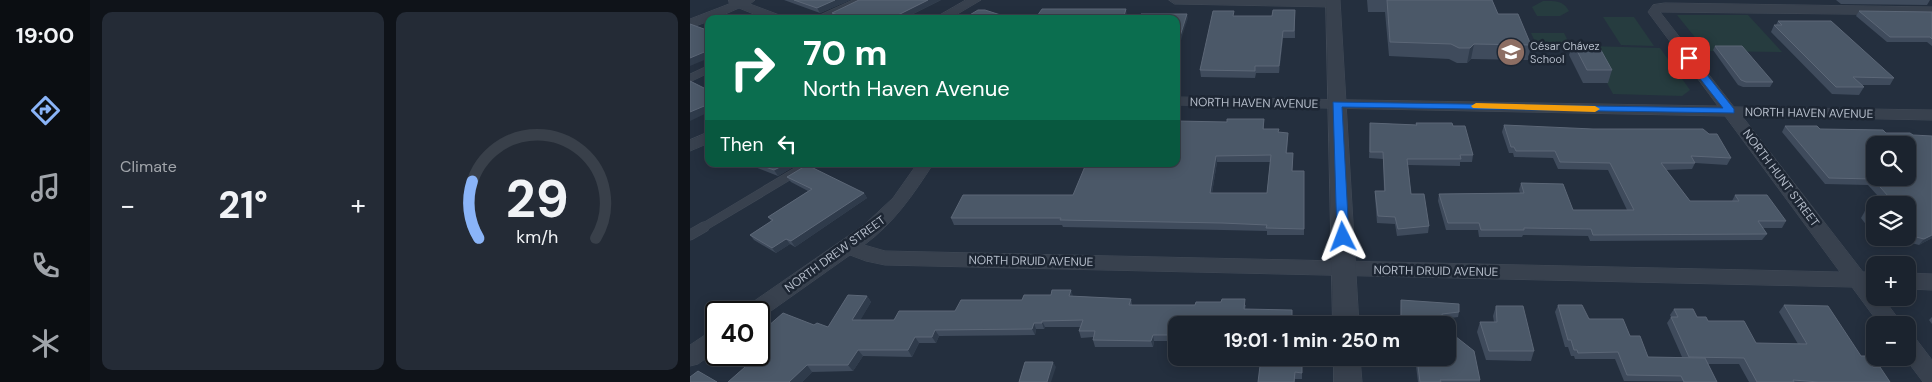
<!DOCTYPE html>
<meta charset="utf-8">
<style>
body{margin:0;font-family:"DM Sans",sans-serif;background:#242b36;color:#f1f3f6;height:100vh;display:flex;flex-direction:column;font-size:19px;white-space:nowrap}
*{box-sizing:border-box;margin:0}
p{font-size:16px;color:#a0a4aa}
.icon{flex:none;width:28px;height:28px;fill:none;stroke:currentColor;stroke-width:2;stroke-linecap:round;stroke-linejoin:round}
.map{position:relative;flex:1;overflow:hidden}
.panel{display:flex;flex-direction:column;gap:12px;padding:12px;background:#0f1319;width:600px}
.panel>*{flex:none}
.hud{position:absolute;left:15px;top:15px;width:475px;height:152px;border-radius:10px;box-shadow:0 2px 12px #0003,0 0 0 1px #39404a;background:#0b6e4f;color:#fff;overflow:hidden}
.tools{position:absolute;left:1176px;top:136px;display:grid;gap:10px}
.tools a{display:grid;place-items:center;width:50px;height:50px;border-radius:10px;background:#1b232e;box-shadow:0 2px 12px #0003,0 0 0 1px #39404a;font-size:25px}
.speed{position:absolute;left:15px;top:301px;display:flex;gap:10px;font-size:25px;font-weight:700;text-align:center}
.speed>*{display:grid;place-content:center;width:65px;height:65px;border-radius:50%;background:#1b232e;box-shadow:0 2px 12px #0003,0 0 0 1px #39404a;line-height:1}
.speed .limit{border:2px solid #111;border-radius:8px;background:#fff;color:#111}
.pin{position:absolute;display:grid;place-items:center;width:42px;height:42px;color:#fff;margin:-21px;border-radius:10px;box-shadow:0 2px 8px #0006}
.me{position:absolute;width:55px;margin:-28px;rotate:357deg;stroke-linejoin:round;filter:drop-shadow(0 0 4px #0008)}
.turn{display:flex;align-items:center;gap:18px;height:105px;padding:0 15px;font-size:22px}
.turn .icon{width:65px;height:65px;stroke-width:2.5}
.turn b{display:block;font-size:35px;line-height:42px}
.then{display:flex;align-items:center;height:48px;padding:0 15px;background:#0003;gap:10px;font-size:19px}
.big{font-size:38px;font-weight:700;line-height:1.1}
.panel .widget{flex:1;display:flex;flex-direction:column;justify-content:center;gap:8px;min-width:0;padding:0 18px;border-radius:10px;background:#242b36}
.panel .dial{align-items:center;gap:0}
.dial svg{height:130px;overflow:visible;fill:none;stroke:#39404a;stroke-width:7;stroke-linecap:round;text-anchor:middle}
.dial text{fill:#f1f3f6;stroke:none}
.heat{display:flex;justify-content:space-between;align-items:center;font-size:28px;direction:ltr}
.panel .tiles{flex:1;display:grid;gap:12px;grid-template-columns:repeat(2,1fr)}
.trip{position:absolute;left:478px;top:316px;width:288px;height:50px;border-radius:10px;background:#1b232e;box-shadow:0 2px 12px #0003,0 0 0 1px #39404a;font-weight:700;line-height:50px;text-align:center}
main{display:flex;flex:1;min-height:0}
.tabs{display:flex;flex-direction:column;width:90px;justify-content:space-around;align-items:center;background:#0b0e12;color:#a0a4aa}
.tabs .icon{width:35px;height:35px}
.tabs .selected{color:#8ab4f8}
.tabs b{font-size:22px;color:#f1f3f6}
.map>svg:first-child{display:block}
</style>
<main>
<nav class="tabs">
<b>19:00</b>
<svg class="icon selected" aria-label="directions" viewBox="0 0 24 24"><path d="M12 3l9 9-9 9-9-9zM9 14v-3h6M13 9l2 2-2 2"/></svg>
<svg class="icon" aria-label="music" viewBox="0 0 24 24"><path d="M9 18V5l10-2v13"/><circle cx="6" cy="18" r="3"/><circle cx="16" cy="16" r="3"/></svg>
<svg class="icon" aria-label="phone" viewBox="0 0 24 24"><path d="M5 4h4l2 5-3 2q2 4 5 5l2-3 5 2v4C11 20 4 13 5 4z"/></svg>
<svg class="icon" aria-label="climate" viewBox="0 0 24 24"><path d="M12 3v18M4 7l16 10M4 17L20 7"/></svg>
</nav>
<section class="panel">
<div class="tiles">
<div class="widget"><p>Climate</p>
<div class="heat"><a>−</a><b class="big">21°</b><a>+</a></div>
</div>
<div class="widget dial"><svg viewBox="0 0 100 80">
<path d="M14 69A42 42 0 1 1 86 69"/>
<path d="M14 69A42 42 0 0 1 10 34" stroke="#8ab4f8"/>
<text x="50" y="56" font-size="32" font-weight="700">29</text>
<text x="50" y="72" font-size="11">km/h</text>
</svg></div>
</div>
</section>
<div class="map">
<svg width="1242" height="382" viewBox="0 0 1242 382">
<rect width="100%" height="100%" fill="#242f3e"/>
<g fill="#263c3f">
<path d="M853,1C865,1 873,0 879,11L870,16H847L842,7Z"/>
<path d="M987,15H1058L1092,52L1016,51Z"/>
<path d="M913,17H944L964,46L931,45Z"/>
<path d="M841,33H874L881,47L847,46Z"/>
<path d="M897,46L970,48L1000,90L992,96L923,94Z"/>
</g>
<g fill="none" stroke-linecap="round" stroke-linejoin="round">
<defs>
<g id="service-far2">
<path d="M130,19L171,0"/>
<path d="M0,78L19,69"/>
</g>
<path id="service-far1" d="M12,228L119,164"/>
<path id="service" d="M0,235L14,227"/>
<g id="minor">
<path d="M39,0H65L60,4L92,16L94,19H76L49,8L24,19H19V21L0,28V19L39,4Z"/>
<path d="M276,0H291L259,19H243Z"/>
<path d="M479,0H646L649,3L643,7L485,4Z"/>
<path d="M975,3L1242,7V15L970,12L1044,107L1242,110V120L1052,116L1173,272H1185V298H1193L1213,325H1190L1162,287L195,265L176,261L160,255L71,318L69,319V312H54L57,306L174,225L203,198L227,164H243C223,195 204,223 174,245L195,251L1150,272L1035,116L486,105V97L1028,106L958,12L963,5Z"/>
<path d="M19,132V143L0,151V140Z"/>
<path d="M1218,273L1242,274V290L1218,289Z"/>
<path d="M26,330V351L8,364L0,366V345L18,333Z"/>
<path d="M1218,336L1226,339L1242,360V382H1233L1215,358H1218Z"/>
</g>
<g id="tertiary">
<path d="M636,0H650L669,325H643Z"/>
<path d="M644,358H670L672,382H644Z"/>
</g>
</defs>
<use href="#service-far2" stroke="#414a57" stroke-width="8"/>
<use href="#service-far1" stroke="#414a57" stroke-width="9"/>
<use href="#service" stroke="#414a57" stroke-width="11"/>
<use href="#minor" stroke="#414a57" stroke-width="1"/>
<use href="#tertiary" stroke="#414a57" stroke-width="1"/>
<use href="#service-far2" stroke="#38414e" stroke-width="7"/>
<use href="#service-far1" stroke="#38414e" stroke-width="8"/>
<use href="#service" stroke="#38414e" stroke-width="10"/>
<use href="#minor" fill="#38414e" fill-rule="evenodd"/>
<use href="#tertiary" fill="#38414e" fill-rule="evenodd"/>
</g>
<g fill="#3f4b5c" fill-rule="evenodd">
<path d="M94,0H160L130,13Z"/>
<path d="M251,0L213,19H146L145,18L142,13Z"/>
<path d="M677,0H802L808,14L841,45L838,60L781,59L777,63H767L759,59L699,56L695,12H678Z"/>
<path d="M1146,0H1240L1237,5L1151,4Z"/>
<path d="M605,10V38H593L589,73H566L565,78L511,77L510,70L544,16H582Z"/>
<path d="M1169,11L1242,12V46L1237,42H1197L1166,16Z"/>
<path d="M1088,21L1204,78L1200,85H1171L1174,87L1169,95L1142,94L1081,32L1084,25H1086Z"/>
<path d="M883,43L922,70L918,83H893L879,55Z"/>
<path d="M1025,46L1083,82L1080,87H1053L1048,85L1023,50Z"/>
<path d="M574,119V129L589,132L598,139L597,153H603L602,171H614V235H577V231L533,230L373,227L372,225H264L261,218L383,195L507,122H537ZM527,162H580L577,193H522Z"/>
<path d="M680,123L726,125V123L763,126L783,155L782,162H770V166L718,165L721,194L739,226L738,233L707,236L705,224L687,223L685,197V191H694L693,159L679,158Z"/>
<path d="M814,125L1041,158L1037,165L1005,163L1002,169L976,170L1000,201H1042L1045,195L1096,221L1092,228H1073L1077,234L1072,240L900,241L898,236L833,235L832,237H789L788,230H756L748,201L749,194L830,193L829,190L831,183L883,210H937L918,170L868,169L863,158L824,157L823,153H819L812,132Z"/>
<path d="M1095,126L1130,129L1193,130L1242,238L1229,245L1214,241L1189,240L1187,238H1218V205H1196L1178,185L1135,184L1092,132Z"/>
<path d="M57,164H108L88,176Z"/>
<path d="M97,177L174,193L177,198L105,247L100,244L86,253L64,240L60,235L81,221L78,217L118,191L101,182Z"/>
<path d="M1175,211L1185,212V236L1171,218Z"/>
<path d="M177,296L181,302L170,320H204L265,311L332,300L383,296L441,299L442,305H556L555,309L486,325V341H464L463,347H405L403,340L404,337L391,338L389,331L390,327H355L354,329H346L345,335L249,336L246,343H229L222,357L173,356L163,371L122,372L112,382H38L77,348L69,344V334L124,325L138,327Z"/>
<path d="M711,300L769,312L768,317L753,319L754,325H721V323L710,325Z"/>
<path d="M868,305L940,336L958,357H992L977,323L981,317L980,315L984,309L1018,321L1066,343L1108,344L1089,312L1094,305L1171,356L1200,382H1059L1049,364H1018L1027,382L934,381L925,359H885L884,356H881L878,347H875L865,312Z"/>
<path d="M806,306L844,351L841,361L796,360L787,332L790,322H804L803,316Z"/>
<path d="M1242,317V324L1239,320Z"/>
<path d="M612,358V379H605V382H568Z"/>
<path d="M725,358H756L790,380V382H728Z"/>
</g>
<g fill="#2f3b4b">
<path d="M145,0H160L130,13L127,8Z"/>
<path d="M238,0H251L213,19H200Z"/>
<path d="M436,9L437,15L436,19H433Z"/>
<path d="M497,14L498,18L486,56V49Z"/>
<path d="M162,16L163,19H158L157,18Z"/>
<path d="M593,31V38L589,73V66Z"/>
<path d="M784,44L781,59L777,63L780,48Z"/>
<path d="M19,50V58L0,66V58Z"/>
<path d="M19,104V112L0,121V112Z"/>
<path d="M526,156L527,162L521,199L520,193Z"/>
<path d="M96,164H108L88,176L84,170Z"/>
<path d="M174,193L177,198L105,247L101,241Z"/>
<path d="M1242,235V238L1229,245L1234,239Z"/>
<path d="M96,239L100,244L86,253L82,248Z"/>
<path d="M381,290L383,296H379Z"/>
<path d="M177,296L181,302L167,326L162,320Z"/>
<path d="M352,321L355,327L354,329L352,323Z"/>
<path d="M344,323L346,329L345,335L342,329Z"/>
<path d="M245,330L249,336L246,343L242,337Z"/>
<path d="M463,335L464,341L463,347L461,341Z"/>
<path d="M225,337L229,343L222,357L218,350Z"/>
<path d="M168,350L173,356L163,371L158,365Z"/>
<path d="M363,362L366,367L361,382H357Z"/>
<path d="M117,365L122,372L112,382H99Z"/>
</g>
<g fill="#4b5868" stroke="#5c6777" fill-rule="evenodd">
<path d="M104,0H145L127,8Z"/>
<path d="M169,0H238L200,19H170L162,16L157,18L142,13Z"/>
<path d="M697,0H802L808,14H828L841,45L784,44L780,48H769L761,44L700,42Z"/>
<path d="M352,9H436L433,19H345Z"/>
<path d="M288,10H295L323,19H273Z"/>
<path d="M583,10H605L604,31H593L589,66H565V71L510,70L523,11H544L543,16H582Z"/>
<path d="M1169,11L1242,12V39L1240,37H1200Z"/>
<path d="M451,14H497L486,49V19H449Z"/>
<path d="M1088,21H1141L1204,78L1163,77L1174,87H1146L1084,25H1092Z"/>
<path d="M0,24L14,29L19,27V50L0,58Z"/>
<path d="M883,43H907L922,70H897Z"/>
<path d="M1025,46H1052L1083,82H1056L1051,80Z"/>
<path d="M0,81L16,89L19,87V104L0,112Z"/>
<path d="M537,119H574L573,129H589L588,132L598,133L596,153H603L602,171H614V229L576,228L577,225L532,223L370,220L371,218H261L273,195H383L396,164H486V121L537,122ZM581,155L577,193H520L526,156Z"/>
<path d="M680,123L727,125L726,123H762L763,126H775L783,155H770L771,159H717L721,194H734L739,226L708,229L705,217L688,216L685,191H695L693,152H680Z"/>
<path d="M814,125L903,129H1013L1019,134H1027L1041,158L1001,156L1005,163H971L1000,201H1049L1045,195H1077L1096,221H1068L1077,234L903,235L901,229L834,228V230H791L789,223H758L749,194L834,193L831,183L873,184L883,210H944L920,163L870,162L865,151H826L824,147H821Z"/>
<path d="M1095,126H1127L1130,129L1193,130L1196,133H1220L1223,135L1242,136V235L1234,239L1218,235V205H1206L1183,179L1139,178ZM1185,145H1218V178H1185Z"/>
<path d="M67,164H96L84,170Z"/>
<path d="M117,165L174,193L101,241L96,239L82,248L60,235L83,220L78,217L122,189L97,177Z"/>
<path d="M1175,211L1185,212V223Z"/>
<path d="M362,290H381L379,296L441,299L439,305H505L506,302H531L532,299H555L554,309L602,310V319H608L607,325H486V335H463L461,341L403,340L405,331H389L393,320L352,321V323H344L342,329L245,330L242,337H225L218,350H168L158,365H117L99,382H38L80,345L69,340V334L93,313L124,325L127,323L138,327L158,295L177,296L162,320H204L209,311H265L271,300H332L334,295H361Z"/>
<path d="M711,300L769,304V312L752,314L754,325H723L722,318L711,320Z"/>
<path d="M868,305H892L899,319H933L940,336H950L958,357L1015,358L1027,382H994L991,376L937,375L928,352L888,353L887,350H884L881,340H878Z"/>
<path d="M1094,305L1138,306L1171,356H1176L1183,367H1190L1200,382H1129L1103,380L1104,382H1067L1054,358L999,357L981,317H988L984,309H1003L1007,317H1016L1018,321H1054L1066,343L1117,344Z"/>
<path d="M806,306H833L844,351H799L790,322H807Z"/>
<path d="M756,329L784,351L790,380H750L751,382H730L727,358H756Z"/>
<path d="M571,358H612V373L605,372L604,382H568Z"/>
<path d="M335,362H363L357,382H329Z"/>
<path d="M8,371L27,382H0V377Z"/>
</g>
<path fill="#1a73e8" stroke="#114b97" d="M999,55L1002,56L1044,109V113L652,107L659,237L653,241L647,237L643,102L1033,108L994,58Z"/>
<path fill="#f59e0b" d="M786,103L905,106L910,109L905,112L783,108L781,106Z"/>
<defs>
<symbol id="school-disc" viewBox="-11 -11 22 22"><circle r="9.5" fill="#8d6e63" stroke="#1d2633"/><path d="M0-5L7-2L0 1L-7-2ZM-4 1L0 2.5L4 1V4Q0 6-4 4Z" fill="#fff"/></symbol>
</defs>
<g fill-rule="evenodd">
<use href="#school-disc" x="805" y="36" width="32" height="32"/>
</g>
<g text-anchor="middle" stroke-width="5" stroke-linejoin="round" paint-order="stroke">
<g font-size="11" fill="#b4bcc9" stroke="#1d2633" text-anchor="start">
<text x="840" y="50">César Chávez<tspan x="840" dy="13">School</tspan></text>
</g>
<g font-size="12" fill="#b4bcc9" stroke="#1d2633">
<text transform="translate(564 103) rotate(1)" y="4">NORTH HAVEN AVENUE</text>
<text transform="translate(1119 113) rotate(1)" y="4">NORTH HAVEN AVENUE</text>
<text transform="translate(1091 178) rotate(53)" y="4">NORTH HUNT STREET</text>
<text transform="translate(145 254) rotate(-36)" y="4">NORTH DREW STREET</text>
<text transform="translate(341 261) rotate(1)" y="4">NORTH DRUID AVENUE</text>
<text transform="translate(746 271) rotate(1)" y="4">NORTH DRUID AVENUE</text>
</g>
</g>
</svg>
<div class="tools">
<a><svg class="icon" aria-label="search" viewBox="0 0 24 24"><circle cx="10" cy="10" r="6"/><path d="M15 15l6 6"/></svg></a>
<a><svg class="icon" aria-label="layers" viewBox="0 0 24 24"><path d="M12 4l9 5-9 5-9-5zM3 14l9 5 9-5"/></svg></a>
<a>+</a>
<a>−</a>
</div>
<div class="speed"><div class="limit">40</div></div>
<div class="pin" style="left:999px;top:58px;background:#d93025"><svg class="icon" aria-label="arrive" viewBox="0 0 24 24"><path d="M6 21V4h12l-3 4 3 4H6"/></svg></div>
<svg class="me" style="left:653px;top:237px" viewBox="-20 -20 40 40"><path d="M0-17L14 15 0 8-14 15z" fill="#1a73e8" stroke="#fff" stroke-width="4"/></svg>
<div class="trip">19:01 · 1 min · 250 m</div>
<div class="hud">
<div class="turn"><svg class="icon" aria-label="right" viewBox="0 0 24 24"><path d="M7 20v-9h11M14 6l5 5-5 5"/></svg><div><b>70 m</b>North Haven Avenue</div></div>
<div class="then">Then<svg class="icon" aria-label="left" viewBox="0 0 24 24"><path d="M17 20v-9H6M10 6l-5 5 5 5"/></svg></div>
</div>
</div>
</main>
